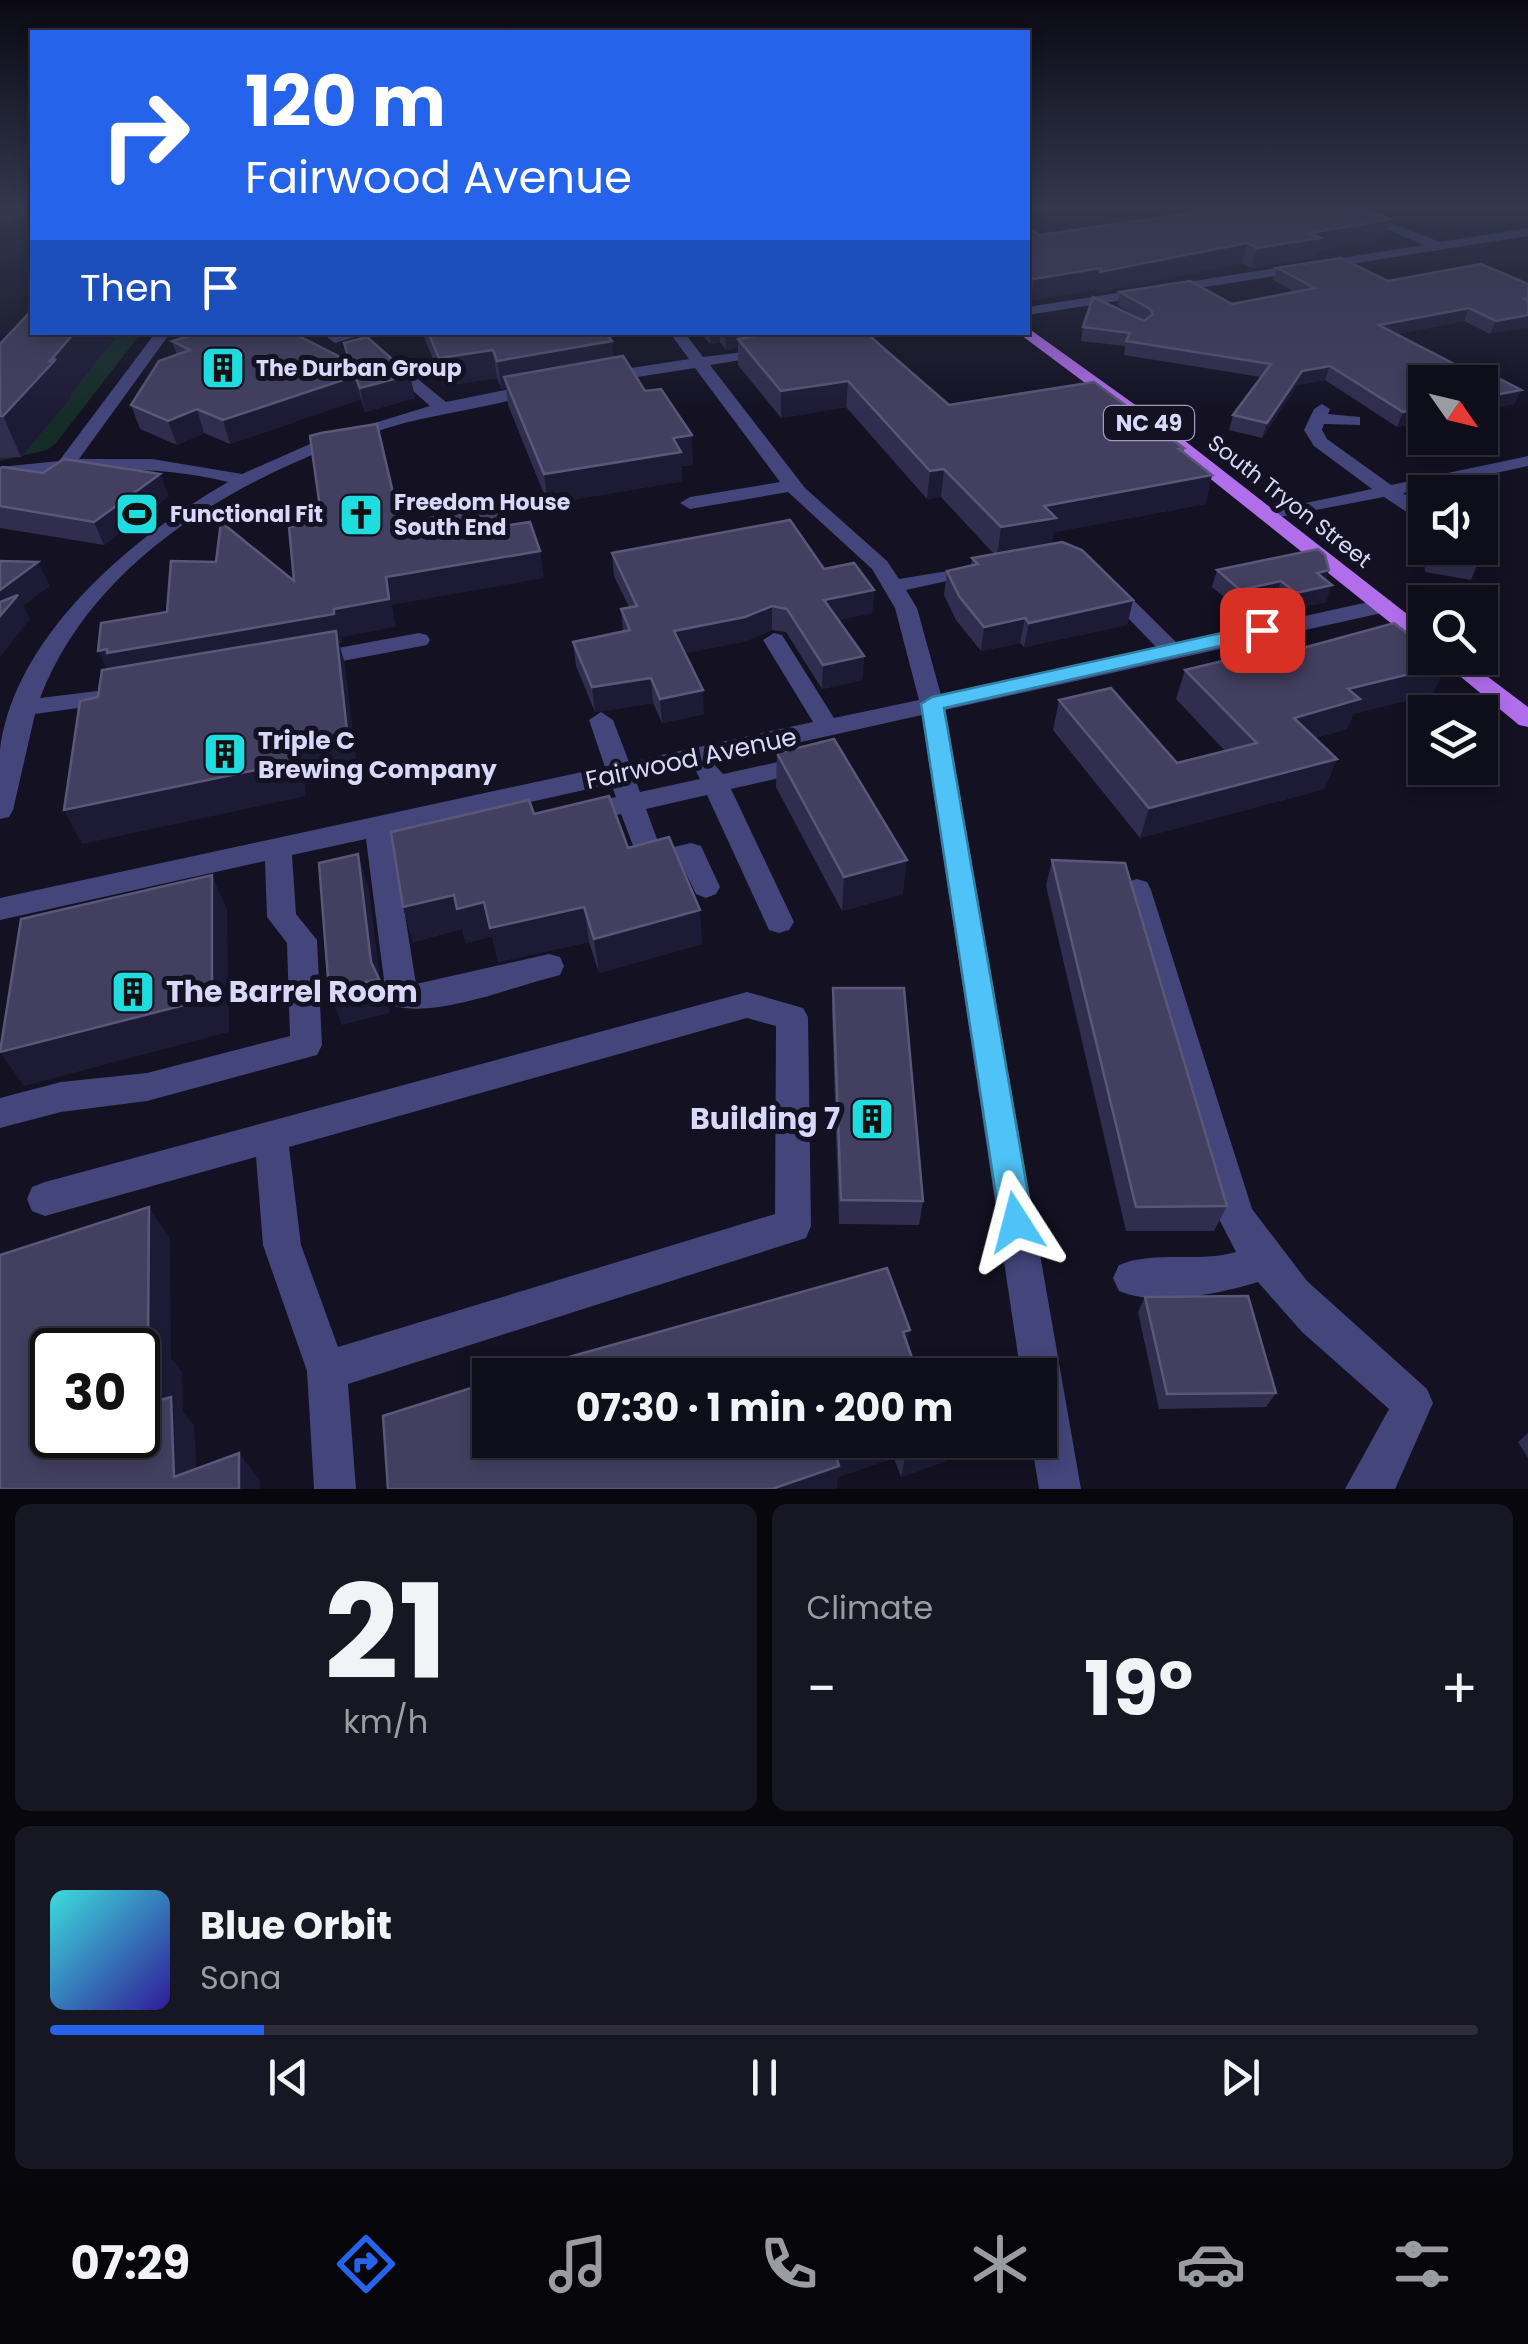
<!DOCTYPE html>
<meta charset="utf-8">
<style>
body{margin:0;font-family:Poppins,sans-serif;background:#171623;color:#f1f3f6;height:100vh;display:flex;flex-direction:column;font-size:38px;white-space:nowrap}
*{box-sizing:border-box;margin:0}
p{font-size:32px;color:#9b9ca2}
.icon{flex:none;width:55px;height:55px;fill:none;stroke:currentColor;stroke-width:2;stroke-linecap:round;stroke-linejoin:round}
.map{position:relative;height:1489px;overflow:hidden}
.panel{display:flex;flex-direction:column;gap:15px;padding:15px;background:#08070e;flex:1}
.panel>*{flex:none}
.hud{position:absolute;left:30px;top:30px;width:1000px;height:305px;border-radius:0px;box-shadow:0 5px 15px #0003,0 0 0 2px #2e2d39;background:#2563eb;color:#fff;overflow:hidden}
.needle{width:65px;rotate:124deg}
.tools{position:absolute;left:1408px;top:365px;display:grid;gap:20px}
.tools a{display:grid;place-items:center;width:90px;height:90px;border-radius:0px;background:#0e0d1a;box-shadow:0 5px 15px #0003,0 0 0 2px #2e2d39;font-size:50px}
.speed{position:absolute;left:30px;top:1328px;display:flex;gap:20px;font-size:50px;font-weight:700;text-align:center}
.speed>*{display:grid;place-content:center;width:130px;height:130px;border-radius:50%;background:#0e0d1a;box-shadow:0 5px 15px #0003,0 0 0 2px #2e2d39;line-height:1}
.speed .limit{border:5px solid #111;border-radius:15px;background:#fff;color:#111}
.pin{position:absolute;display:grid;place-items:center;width:85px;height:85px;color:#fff;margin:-42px;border-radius:20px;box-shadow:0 5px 15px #0006}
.me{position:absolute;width:110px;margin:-55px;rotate:351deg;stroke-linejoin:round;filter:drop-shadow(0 0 8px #0008)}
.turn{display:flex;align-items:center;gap:35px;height:210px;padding:0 50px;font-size:45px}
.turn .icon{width:130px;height:130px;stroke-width:2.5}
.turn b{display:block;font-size:70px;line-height:85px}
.then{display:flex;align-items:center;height:95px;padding:0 50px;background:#0003;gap:20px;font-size:38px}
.big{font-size:75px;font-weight:700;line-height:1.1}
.panel .tile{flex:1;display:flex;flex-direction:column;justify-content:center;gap:15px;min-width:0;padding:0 35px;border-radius:15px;background:#171623}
.panel .dial{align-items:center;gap:0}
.dial b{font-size:130px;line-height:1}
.song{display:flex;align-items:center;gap:30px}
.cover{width:120px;height:120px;border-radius:15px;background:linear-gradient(135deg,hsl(180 70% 55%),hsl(250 70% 35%))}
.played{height:10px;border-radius:5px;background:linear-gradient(90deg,#2563eb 15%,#2e2d39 15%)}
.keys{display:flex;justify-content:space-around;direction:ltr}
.heat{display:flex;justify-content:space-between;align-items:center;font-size:55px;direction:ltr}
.panel .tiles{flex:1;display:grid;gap:15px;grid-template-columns:1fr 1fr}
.tile:last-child{grid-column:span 2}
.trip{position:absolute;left:472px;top:1358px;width:585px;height:100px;border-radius:0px;background:#0e0d1a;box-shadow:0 5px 15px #0003,0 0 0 2px #2e2d39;font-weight:700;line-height:100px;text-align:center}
.dock{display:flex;height:160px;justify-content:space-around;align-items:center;background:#06050a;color:#9b9ca2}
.dock .icon{width:70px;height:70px}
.dock .current{color:#2563eb}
.dock b{font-size:45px;color:#f1f3f6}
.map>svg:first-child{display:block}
</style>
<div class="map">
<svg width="1528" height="1489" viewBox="0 0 1528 1489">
<rect width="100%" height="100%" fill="#131122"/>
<path fill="#152c29" d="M54,333H141L56,443L47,450L0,461V404Z"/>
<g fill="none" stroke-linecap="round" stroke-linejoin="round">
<g fill="#43457b" fill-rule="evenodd">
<path d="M1334,207H1351L1440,242L1528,228V236L1028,315V307L1424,245Z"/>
<path d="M156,332H171L79,459H152L242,474L319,440L430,406L373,355L332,366L324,361L376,345L446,402L540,383L548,388C534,399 434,415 408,422C262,463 97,549 40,698L114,689L126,696L114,703L35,714L13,810L9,817L0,819C0,797 0,772 0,750C14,635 135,535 228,482C153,464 76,468 0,479V467L59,461Z"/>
<path d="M320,332H364L365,334L335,343Z"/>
<path d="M669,332H684L703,357L777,348V354L710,365L805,488L887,561L899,579L984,565L987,569L984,573L906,590L917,608L941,695L1157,648L1099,588L1095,584L1106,578L1113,580L1178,644L1382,599L1393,606L1382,613L945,710L1081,1489H1039L1031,1440H1040V1375H1021L922,715L712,762L723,774L810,755L823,763L819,769L731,789L794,922L789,930L779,933L769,930L707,795L646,809L661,850L691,843L701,846L720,887L716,894L706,898L696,894L682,865L652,872L642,869L621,814L581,823L572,821L568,814L572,807L616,797L611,784L392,833L416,984L549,954L560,957L564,966L560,975L549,978C506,989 433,1019 391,1005L386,996L366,839L292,855L296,914L317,940L322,1045L317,1055L147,1101L61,1112L0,1128V1098L61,1082L147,1073L290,1036L287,943L267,917L265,861L0,920V898L605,767L589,720L601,712L613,720L629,762L813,722L763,640L774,633L782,635L834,718L919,700L895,608L872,569L788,492L690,509L680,503L690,497L780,482L695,368L599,383L591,378L599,373L689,359ZM698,765L695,769L700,779L640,792L635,779Z"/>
<path d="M860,332H898L836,346L828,341Z"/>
<path d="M1322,404L1330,409L1328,414L1360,417V425L1324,424L1322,430L1327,439L1391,485L1528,456V466L1403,493L1425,509V524L1384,497L1263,520V512L1372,489L1314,446L1304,430L1314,409Z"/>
<path d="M1480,538L1490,541V549L1473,548H1480Z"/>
<path d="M419,633L427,635L430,640L427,645L311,667L300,660L311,653Z"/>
<path d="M1137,879L1147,882L1151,890L1252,1209L1307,1281L1427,1389L1433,1403L1395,1489H1345L1389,1409L1302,1332L1258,1282C1219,1294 1157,1307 1119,1291L1113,1278L1119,1265C1155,1250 1198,1263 1236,1252L1218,1217L1123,890L1127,882Z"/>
<path d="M747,992L803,1008L808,1017L811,1226L806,1238L348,1384L356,1489H314L307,1371L263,1245L256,1157L45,1216L32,1211L27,1199L32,1187L45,1182ZM747,1018L776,1026L775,1214L338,1347L301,1245L289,1147Z"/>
</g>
<g fill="#b16eeb" fill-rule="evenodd">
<path d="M1028,328L1180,437L1425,628V646L1417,644L1168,445L1021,335L1019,332H1028Z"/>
<path d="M1438,658H1463L1528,707V727L1519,725Z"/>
</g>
</g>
<g fill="#312d4e">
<path d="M1175,207H1359L1390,219L1384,238L1316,251L1314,258L1251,268L1242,263L1096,293V289L1031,300L1028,298V228L1040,235L1189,213Z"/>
<path d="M1277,268L1388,281L1528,284L1490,334L1464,321L1397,334L1460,367L1521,390L1514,404L1397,427L1325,380L1297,385L1262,438L1229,430L1233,415L1261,377L1124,355L1125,346L1081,341L1083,327L1144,320L1117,305L1120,292L1232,304L1295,292L1273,280Z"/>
<path d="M422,332H606L614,358L693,465L682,466V481L548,504L508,405L506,388L502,389L497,378L444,386Z"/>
<path d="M699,332H865L949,405L1184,448L1183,452L1212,475L1205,504L1054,532L1051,544L1133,600L1127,625L1024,647L1020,643L981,651L956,620L944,595L947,571L971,565L972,558L994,554L941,497L927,499L846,407L781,418L738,365V347L726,350L720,342L710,344Z"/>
<path d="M172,341L348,361L344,343L410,375L415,398L365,412L361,399L230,444L204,433L177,445L140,429L131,405L177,355Z"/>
<path d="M0,344L70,395L71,398L21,457L0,458Z"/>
<path d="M0,468L169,496L104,545L0,528Z"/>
<path d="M1425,512V548H1475L1478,563L1471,580L1425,572L1420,525Z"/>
<path d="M612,553L824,569L874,590L872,613L839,620L864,656L862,680L822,689L786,632L772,630L746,641L685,653L704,714L662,723L653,703L595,712L576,666L573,642L623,632L621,609L629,607L614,576Z"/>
<path d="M1217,570H1329L1325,580L1326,602L1291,609L1276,597L1235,606L1212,587Z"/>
<path d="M1299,649L1433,694L1353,714L1347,729L1315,738L1337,759L1324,789L1140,838L1053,730L1059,700L1177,763L1225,751L1176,699L1185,670Z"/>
<path d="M777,753L903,894L842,911L776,787Z"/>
<path d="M534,814L628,848L702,944L599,973L589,942L498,962L492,936L466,943L462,929L413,942L403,907Z"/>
<path d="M1052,860L1227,1206L1214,1231H1126L1046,886Z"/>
<path d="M833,988L923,1201L919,1225L839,1224L832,1013Z"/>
<path d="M1145,1297L1276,1393L1266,1407L1159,1409L1138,1312Z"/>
<path d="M1528,1433V1458L1518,1442Z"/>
<path d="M490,1440H952L946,1461L901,1477L894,1458L838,1477Z"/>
</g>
<g fill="#1d1a35">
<path d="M0,207H32V218L0,222Z"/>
<path d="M1390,219L1384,238L1316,251L1314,258L1251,268L1257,248L1309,233Z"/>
<path d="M1247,243L1242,263L1096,293V289L1031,300L1034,279Z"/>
<path d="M1469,308L1464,321L1375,338L1379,325Z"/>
<path d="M1528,315V328L1490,334L1496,321Z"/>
<path d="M75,332H120L70,395L71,398L21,457L3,416Z"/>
<path d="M710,332H720V342L710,344Z"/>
<path d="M725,332H822L738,339V347L726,350Z"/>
<path d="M612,341L615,369L504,377L506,388L502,389L497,361Z"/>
<path d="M493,350L497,378L444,386L439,358Z"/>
<path d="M1330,366L1325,380L1297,385L1262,438L1267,423L1302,371Z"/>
<path d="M410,375L415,398L365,412L360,388Z"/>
<path d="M355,376L361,399L230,444L223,420Z"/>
<path d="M848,381L846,407L781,418V391Z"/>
<path d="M1521,390L1514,404L1480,411V398Z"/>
<path d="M1425,408V422L1397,427L1403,412Z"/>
<path d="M197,409L204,433L177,445L168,421Z"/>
<path d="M692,435L693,465L682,466V481L548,504L544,474L673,438Z"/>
<path d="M944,469L941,497L927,499L930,471Z"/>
<path d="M160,474L169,496L104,545L94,522Z"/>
<path d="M1212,475L1205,504L1054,532L1051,547L997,557L1001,527L1044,506Z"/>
<path d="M540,551L544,578L392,605L396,627L342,637V643H339L345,664L358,774L305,785L306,796L82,844L64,810L111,679L98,651L334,609L386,577Z"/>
<path d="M38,562L50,586L23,606L30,619L0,657V590Z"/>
<path d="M1329,570L1323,587L1317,573Z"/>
<path d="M1281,581L1276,597L1235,606L1240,590Z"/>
<path d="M1332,585L1326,602L1291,609L1296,593Z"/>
<path d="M874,590L872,613L823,624L824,600Z"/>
<path d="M1133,600L1127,625L1024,647L1029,623Z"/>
<path d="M772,606V630L746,641L676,655L674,631Z"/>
<path d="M1025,618L1020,643L981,651L984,627Z"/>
<path d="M864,656L862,680L822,689L823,665Z"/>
<path d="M1447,665L1433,694L1353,714L1347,729L1282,747L1294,718L1348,689Z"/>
<path d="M651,678L653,703L595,712L592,687Z"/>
<path d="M703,690L704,714L662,723L660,699Z"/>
<path d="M1337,759L1324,789L1140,838L1149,808Z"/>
<path d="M358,854L369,889L381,985L390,1013L342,1025L329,991L371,962Z"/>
<path d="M907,860L903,894L842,911L844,877Z"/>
<path d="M212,875L227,909L229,1032L24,1086L0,1052Z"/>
<path d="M454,895L484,902L492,936L466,943L462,929L413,942L403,907Z"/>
<path d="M584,907L589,942L498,962L490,928Z"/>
<path d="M700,910L702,944L599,973L594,939Z"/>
<path d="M149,1207L170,1238L171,1358L182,1372L183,1412L194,1425L198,1489L174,1477L148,1347Z"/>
<path d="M910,1330L904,1360L903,1332Z"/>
<path d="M870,1440H898L894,1458L838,1477L837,1489H772L835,1452Z"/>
<path d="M934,1440H952L946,1461L901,1477L907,1449Z"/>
<path d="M239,1453L260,1480V1489H239Z"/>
</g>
<g fill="#433f60" stroke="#5a5778" stroke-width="2.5" fill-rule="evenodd">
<path d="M1221,207H1234L1237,209L1247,207H1359L1390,219L1309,233L1320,238L1257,248L1247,243L1100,272L1101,268L1034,279L1028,275V228L1040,235L1224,208Z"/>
<path d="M1341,258L1388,281L1481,264L1528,284V298L1524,299L1528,301V315L1496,321L1469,308L1379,325L1460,367L1473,365L1521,390L1480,398V382H1425V408L1403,412L1330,366L1302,371L1267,423L1233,415L1271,364L1126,341L1130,333L1083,327L1093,297L1144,321L1153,314L1150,309L1120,292L1190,281L1232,304L1315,288L1277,268Z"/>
<path d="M32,310V332H75L50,361L56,359L3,416H0V344Z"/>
<path d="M203,332H291L350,362L344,343L367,337L410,375L360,388L355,376L223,420L197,409L168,421L131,405L159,361L190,350L172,341Z"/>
<path d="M428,332H606L612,341L497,361L493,350L439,358Z"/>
<path d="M776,332H865L949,405L1094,382L1184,448L1179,449L1212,475L1044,506L1056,518L1001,527L944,469L930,471L848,381L781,391L738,339Z"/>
<path d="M623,356L645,391L661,389L692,435L673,438L681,452L544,474L504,377Z"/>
<path d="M377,424L400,523L498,507L504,526L530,522L540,551L386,577L389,599L334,609V614L107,653V649L98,651L101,623L167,612L171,561L216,562L221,522L294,581L289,527L322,522L310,436L321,433Z"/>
<path d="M64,459L160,474L94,522L0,506V468L3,467L43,473Z"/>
<path d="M790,520L824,569L854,563L874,590L824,600L864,656L823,665L787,609L772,606L745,617L674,631L703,690L660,699L651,678L592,687L573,642L630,630L621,609L637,606L612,553Z"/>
<path d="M1062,542L1082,550L1133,600L1029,623L1025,618L984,627L959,596L947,571L978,564L972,558Z"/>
<path d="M1431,548H1475L1478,563L1432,556Z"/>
<path d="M1318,549L1325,555L1329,570L1317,573L1332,585L1296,593L1281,581L1240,590L1217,570Z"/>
<path d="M0,561L38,562L0,590Z"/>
<path d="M18,595L0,616V602Z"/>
<path d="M1394,623L1425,647V658H1438L1447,665L1348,689L1360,699L1294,718L1337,759L1149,808L1059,700L1111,688L1177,763L1257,743L1185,670L1293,644L1299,649Z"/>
<path d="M336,631L348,740L293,751L294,762L64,810L80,701L98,697L102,670Z"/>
<path d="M834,739L907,860L844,877L777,753Z"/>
<path d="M609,796L628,848L669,837L700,910L594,939L584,907L490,928L484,902L457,909L454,895L403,907L391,832L529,800L534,814Z"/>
<path d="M358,854L371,962L379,979L329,991L319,863Z"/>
<path d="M1052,860L1125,863L1227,1206L1136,1207Z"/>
<path d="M212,875V998L0,1052L21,919Z"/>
<path d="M833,988H904L923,1201L841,1200Z"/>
<path d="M149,1207L148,1347L159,1342L160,1400L171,1397L174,1477L239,1453V1489H0V1255ZM52,1350H138V1435H52Z"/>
<path d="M887,1268L910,1330L903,1332L918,1375H512L562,1359Z"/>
<path d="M1248,1296L1276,1393L1167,1394L1145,1297Z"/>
<path d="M490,1382V1440H870L835,1452L839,1466L772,1489H388L383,1416Z"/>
<path d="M903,1440H934L907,1449Z"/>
</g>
<linearGradient id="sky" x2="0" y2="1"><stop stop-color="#0a0913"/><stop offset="0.5" stop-color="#33384f"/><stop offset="1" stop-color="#33384f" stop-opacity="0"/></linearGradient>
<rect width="1528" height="415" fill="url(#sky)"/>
<path fill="#4fc3f7" stroke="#337fa1" stroke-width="2.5" d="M1262,624L1272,630L1269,635L944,708L1033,1222L1028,1233L1016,1237L1005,1233L1000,1222L921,704L932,697Z"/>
<defs>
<symbol id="building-square" viewBox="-11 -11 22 22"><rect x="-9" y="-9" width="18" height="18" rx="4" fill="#1fdcdf" stroke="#131122"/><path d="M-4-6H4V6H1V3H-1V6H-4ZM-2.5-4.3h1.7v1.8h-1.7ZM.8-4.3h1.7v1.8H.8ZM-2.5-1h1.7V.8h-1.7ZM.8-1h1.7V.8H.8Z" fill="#111"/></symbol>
<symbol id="stadium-square" viewBox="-11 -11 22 22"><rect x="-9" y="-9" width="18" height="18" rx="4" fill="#1fdcdf" stroke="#131122"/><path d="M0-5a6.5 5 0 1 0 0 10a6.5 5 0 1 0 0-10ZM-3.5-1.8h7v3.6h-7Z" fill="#111"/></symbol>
<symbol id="church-square" viewBox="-11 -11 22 22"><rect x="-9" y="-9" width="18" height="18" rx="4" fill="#1fdcdf" stroke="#131122"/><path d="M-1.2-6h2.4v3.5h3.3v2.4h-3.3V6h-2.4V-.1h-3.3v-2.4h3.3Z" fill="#111"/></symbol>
</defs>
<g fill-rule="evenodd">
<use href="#building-square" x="198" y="343" width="50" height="50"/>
<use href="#stadium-square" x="112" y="489" width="50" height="50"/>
<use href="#church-square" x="336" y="490" width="50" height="50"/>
<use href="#building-square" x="200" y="729" width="50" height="50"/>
<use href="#building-square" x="108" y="967" width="50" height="50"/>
<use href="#building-square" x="847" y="1094" width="50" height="50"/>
</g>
<g text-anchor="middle" stroke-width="10" stroke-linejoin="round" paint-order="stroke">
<g font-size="22" font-weight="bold" fill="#d9d8fa" stroke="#131122" text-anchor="start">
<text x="256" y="376">The Durban Group</text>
<text x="394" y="510">Freedom House<tspan x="394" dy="25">South End</tspan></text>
<text x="170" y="522">Functional Fit</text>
</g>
<rect fill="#131122" stroke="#9e9cb9" stroke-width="2.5" x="1104" y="406" width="90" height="34" rx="8"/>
<g font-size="22" font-weight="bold" fill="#d9d8fa">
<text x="1149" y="431">NC 49</text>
</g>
<g font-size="22" fill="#d9d8fa" stroke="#131122">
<text transform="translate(1290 501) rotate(38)" y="8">South Tryon Street</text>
</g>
<g font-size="25" font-weight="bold" fill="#d9d8fa" stroke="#131122" text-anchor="start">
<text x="258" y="749">Triple C<tspan x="258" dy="29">Brewing Company</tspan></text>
</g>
<g font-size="25" fill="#d9d8fa" stroke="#131122">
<text transform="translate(691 758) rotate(-12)" y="9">Fairwood Avenue</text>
</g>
<g font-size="30" font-weight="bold" fill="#d9d8fa" stroke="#131122" text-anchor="start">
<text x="166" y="1002">The Barrel Room</text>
<text x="840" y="1129" text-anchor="end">Building 7</text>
</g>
</g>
</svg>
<div class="tools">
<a><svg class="needle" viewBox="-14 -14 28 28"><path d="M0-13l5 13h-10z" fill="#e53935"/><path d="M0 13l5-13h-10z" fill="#9b9ca2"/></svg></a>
<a><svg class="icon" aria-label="sound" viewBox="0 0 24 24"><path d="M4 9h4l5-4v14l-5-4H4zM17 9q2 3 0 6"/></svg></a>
<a><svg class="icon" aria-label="search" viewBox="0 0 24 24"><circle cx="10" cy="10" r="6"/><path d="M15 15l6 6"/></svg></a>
<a><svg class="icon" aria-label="layers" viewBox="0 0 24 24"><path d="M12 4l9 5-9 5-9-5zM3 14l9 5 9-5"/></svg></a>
</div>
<div class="speed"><div class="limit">30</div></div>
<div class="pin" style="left:1262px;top:630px;background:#d93025"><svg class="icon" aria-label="arrive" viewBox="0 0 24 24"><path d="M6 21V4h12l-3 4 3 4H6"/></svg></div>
<svg class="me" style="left:1016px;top:1222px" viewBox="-20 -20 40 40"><path d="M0-17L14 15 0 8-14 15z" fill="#4fc3f7" stroke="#fff" stroke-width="4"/></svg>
<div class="trip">07:30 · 1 min · 200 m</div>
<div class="hud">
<div class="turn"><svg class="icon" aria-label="right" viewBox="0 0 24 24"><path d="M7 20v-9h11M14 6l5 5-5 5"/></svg><div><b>120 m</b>Fairwood Avenue</div></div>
<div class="then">Then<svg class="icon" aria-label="arrive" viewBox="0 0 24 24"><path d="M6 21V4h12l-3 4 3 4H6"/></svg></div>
</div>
</div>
<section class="panel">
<div class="tiles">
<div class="tile dial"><b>21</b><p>km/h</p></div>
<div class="tile"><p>Climate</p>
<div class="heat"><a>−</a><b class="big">19°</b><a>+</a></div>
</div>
<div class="tile">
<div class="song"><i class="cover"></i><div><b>Blue Orbit</b><p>Sona</p></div></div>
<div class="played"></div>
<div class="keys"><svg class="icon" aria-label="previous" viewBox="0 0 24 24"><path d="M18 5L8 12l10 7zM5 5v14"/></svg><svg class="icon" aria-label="pause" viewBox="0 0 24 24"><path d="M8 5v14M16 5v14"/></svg><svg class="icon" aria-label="next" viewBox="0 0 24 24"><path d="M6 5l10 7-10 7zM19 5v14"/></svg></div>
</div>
</div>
</section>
<nav class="dock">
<b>07:29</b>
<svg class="icon current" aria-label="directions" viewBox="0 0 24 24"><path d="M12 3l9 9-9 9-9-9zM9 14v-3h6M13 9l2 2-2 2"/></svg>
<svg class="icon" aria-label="music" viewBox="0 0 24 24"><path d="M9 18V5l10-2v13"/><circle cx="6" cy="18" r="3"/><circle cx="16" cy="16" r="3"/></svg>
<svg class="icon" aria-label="phone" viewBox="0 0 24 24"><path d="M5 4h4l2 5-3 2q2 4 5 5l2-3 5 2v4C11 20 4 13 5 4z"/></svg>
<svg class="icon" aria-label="climate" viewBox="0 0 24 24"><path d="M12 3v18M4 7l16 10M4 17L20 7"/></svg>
<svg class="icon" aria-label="car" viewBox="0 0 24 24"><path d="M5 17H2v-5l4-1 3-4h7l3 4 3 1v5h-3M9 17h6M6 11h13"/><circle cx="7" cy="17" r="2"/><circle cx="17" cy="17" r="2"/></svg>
<svg class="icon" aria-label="filters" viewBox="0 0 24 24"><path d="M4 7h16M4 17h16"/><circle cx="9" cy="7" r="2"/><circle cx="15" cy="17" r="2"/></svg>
</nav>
